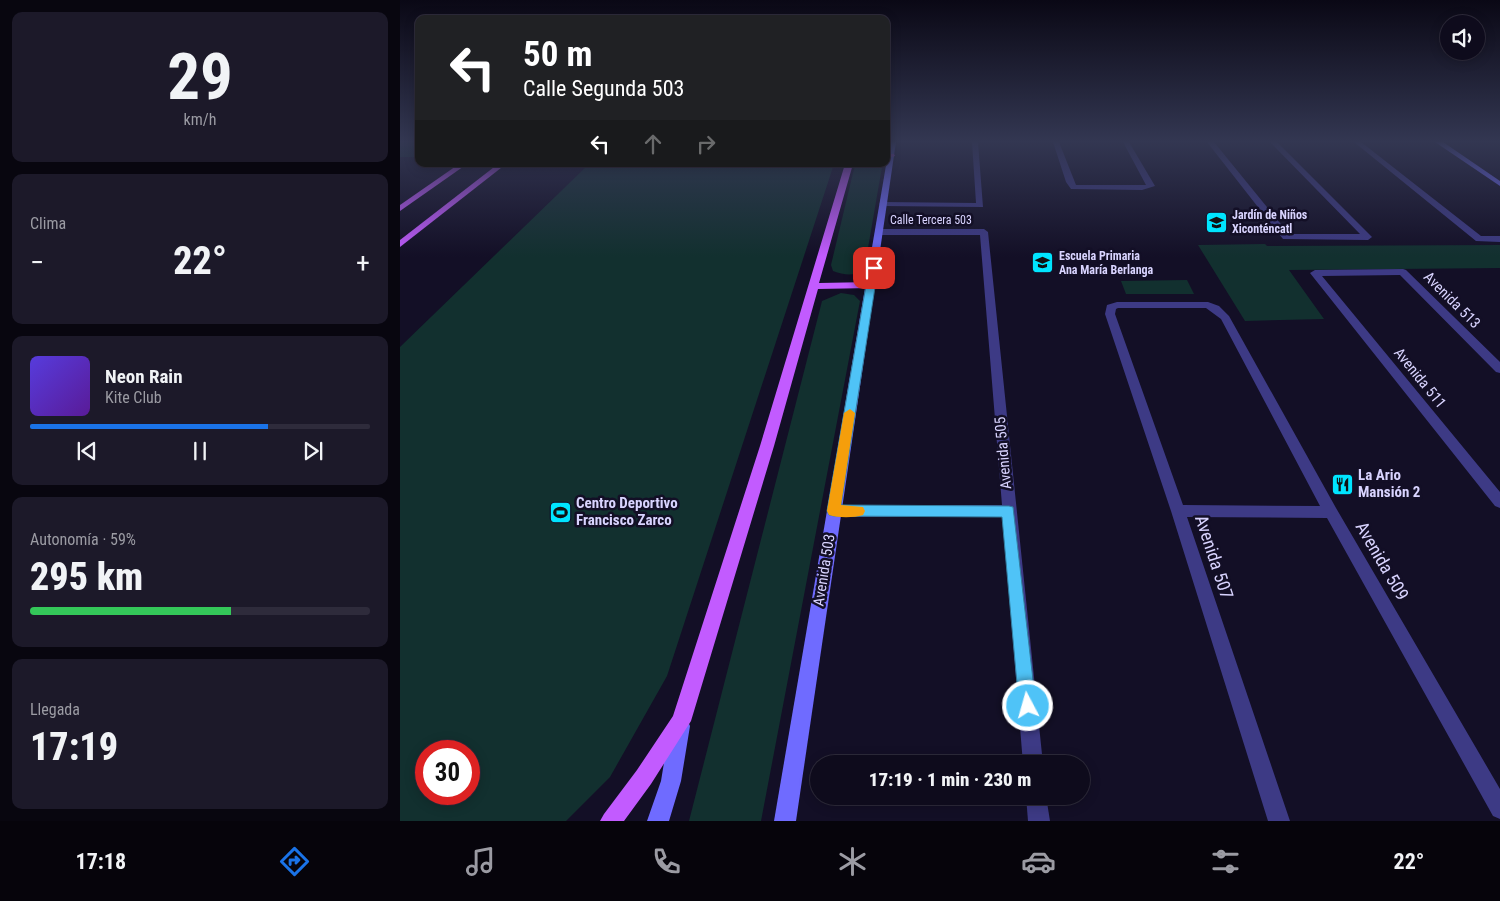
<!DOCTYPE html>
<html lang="es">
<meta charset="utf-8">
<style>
body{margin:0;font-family:"Roboto Condensed",sans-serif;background:#1c1929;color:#f1f3f6;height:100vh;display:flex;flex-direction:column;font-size:19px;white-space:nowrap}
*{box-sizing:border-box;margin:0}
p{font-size:16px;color:#9b9ba3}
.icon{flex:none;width:28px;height:28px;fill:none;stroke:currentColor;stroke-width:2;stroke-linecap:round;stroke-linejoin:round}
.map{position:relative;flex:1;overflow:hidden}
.details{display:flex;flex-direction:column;gap:12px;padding:12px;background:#08060f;width:400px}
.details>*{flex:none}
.hud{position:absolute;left:15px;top:15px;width:475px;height:152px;border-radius:10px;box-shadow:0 2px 12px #0003,0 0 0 1px #2e2b3b;background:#202124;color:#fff;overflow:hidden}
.buttons{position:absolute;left:1040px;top:15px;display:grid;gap:10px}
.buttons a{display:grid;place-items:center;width:45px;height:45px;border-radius:50%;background:#0e0b1c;box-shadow:0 2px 12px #0003,0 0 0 1px #2e2b3b;font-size:25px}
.speed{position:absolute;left:15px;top:740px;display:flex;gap:10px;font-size:25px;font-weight:700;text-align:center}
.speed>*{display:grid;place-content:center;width:65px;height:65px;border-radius:50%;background:#0e0b1c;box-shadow:0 2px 12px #0003,0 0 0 1px #2e2b3b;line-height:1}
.speed .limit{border:8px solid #d22;background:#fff;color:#111}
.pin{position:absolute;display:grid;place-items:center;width:42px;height:42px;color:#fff;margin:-21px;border-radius:10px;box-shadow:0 2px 8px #0006}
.me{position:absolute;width:55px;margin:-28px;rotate:354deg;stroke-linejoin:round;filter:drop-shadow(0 0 4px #0008)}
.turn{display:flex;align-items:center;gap:18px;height:105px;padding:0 25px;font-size:22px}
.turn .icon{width:65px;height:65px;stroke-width:2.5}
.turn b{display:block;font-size:35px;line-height:42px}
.lanes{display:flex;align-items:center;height:48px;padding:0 25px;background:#0003;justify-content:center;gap:25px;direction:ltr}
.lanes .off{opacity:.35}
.big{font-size:38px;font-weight:800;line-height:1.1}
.details .tile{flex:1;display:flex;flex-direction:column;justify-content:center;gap:8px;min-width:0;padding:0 18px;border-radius:10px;background:#1c1929}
.details .dial{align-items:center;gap:0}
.dial b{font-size:65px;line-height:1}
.song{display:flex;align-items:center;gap:15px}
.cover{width:60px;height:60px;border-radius:8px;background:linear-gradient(135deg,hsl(250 70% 55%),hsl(270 70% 35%))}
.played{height:5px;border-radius:2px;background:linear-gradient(90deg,#1a73e8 70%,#2e2b3b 70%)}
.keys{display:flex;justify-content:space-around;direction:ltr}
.heat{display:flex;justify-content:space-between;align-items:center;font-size:28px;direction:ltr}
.charge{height:8px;border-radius:4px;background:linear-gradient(90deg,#34c759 59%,#2e2b3b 0)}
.trip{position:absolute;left:410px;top:755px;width:280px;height:50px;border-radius:25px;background:#0e0b1c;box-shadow:0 2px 12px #0003,0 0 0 1px #2e2b3b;font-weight:800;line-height:50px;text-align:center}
.tab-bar{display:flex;height:80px;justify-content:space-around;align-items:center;background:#06040b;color:#9b9ba3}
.tab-bar .icon{width:35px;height:35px}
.tab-bar .on{color:#1a73e8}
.tab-bar b{font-size:22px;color:#f1f3f6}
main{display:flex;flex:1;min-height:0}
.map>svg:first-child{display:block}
</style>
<main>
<section class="details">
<div class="tile dial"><b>29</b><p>km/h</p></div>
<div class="tile"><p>Clima</p>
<div class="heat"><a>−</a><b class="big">22°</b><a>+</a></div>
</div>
<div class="tile">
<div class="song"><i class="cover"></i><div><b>Neon Rain</b><p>Kite Club</p></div></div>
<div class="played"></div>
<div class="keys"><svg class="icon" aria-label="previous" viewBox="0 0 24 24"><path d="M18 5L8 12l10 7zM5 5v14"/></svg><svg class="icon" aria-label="pause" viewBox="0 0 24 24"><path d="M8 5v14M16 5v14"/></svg><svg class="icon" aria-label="next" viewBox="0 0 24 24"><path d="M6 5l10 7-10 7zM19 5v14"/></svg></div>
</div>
<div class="tile"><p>Autonomía · 59%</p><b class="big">295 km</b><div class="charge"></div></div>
<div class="tile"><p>Llegada</p><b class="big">17:19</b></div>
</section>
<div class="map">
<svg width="1100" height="821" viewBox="0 0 1100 821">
<rect width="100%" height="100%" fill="#130f26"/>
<g fill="#12302f" fill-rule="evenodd">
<rect x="0" y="142" width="19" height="15"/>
<path d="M189,164H434L267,676L210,777L166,821H0V347ZM26,751H69V794H26Z"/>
<path d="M460,164H480L482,167L464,271C453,276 444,275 433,271L431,265L453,173L455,166Z"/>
<path d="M865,244L867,246L1100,245V268L889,270L924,319L845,321L798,245Z"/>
<path d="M787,280L794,294H726L721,281Z"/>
<path d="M441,293L454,295L460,301L361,821H289L420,309L422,301Z"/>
</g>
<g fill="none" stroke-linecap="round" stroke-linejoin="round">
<g fill="#3d3a85" fill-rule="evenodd">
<path d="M572,142H578L583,207L483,206L479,204L483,202L576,203Z"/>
<path d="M653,142H659L676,185H746L723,142H729L755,186L742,190L671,189L666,182Z"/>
<path d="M807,142H814L889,234H960L870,142H877L972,237L968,240L883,239Z"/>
<path d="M954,142H961L1081,236H1100V242L1076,241Z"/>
<path d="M584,229L588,232L643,764H623L603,517H434L429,515L427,511L429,507L434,505H602L580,235H479L475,232L479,229Z"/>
<path d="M1003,269L1006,270L1100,362V373L1096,372L1000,275L922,276L1100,492V508L1095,506L910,273L915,270Z"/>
<path d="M717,302H808L819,306L829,316L936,508L1100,789V819L1093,816L927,518L787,517L890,821H868L771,511L705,314L707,305ZM718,308H806L821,319L920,506L783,505L715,314L716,309Z"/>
<path d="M626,796H646L650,821H628Z"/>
</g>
<g fill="#6f6bff" fill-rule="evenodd">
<path d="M490,142H496L396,821H374Z"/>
<path d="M1035,142H1043L1100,181V186Z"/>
<path d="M280,716L287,719L290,726L281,781L269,821H247L261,781L270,726L273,719Z"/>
</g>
<g fill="#c25bff" fill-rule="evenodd">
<path d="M486,154H494L495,156L486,158Z"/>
<path d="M59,164H67L0,211V205Z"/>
<path d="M98,164H106L0,247V240Z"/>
<path d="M445,164H453L419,283L471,282L476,285L471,288L418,289L374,446L291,721L251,784L224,821H200L204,814L237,770L273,716L360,446Z"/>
</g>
</g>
<linearGradient id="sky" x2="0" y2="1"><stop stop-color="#0a0815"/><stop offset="0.55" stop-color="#333752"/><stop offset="1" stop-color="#333752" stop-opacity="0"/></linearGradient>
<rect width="1100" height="257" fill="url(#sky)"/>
<path fill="#4fc3f7" stroke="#337fa1" d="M474,265L478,268L441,505L609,506L613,507L636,706L634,712L628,714L622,712L619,706L602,517L434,516L429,515L427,511L469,268Z"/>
<path fill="#f59e0b" d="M450,409L455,413L441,505L463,507L465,511L463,515C454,518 438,518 429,515L427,511L444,413Z"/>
<defs>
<symbol id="school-square" viewBox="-11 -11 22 22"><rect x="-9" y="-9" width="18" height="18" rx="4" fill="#00e5ff" stroke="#130f26"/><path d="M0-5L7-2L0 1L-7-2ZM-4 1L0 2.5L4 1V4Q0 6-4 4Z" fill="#111"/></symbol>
<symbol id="restaurant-square" viewBox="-11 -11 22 22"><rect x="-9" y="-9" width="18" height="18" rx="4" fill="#00e5ff" stroke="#130f26"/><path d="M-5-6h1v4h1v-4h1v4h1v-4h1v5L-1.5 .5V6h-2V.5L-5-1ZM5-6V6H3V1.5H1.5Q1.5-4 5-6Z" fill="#111"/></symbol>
<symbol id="stadium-square" viewBox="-11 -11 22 22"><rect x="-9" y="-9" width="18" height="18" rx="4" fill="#00e5ff" stroke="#130f26"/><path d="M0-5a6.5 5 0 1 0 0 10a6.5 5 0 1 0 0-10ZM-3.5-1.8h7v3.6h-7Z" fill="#111"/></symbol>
</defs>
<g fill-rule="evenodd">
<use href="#school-square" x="804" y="210" width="25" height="25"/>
<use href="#school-square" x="630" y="250" width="25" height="25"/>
<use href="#restaurant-square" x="930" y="472" width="25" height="25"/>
<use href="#stadium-square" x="148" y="500" width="25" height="25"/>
</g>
<g text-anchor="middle" stroke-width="5" stroke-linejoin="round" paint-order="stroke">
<g font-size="12" font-weight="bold" fill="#d9d4ff" stroke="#130f26" text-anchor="start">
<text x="832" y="219">Jardín de Niños<tspan x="832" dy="14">Xiconténcatl</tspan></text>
<text x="659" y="260">Escuela Primaria<tspan x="659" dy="14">Ana María Berlanga</tspan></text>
</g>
<g font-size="12" fill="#d9d4ff" stroke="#130f26">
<text x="531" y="224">Calle Tercera 503</text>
</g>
<g font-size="15" fill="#d9d4ff" stroke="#130f26">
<text transform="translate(1052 300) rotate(45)" y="5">Avenida 513</text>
<text transform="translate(1020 378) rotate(51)" y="5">Avenida 511</text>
<text transform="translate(603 453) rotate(-95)" y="5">Avenida 505</text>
<text transform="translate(424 570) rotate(-81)" y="5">Avenida 503</text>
</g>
<g font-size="15" font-weight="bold" fill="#d9d4ff" stroke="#130f26" text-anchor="start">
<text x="958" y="480">La Ario<tspan x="958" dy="17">Mansión 2</tspan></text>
<text x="176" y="508">Centro Deportivo<tspan x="176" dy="17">Francisco Zarco</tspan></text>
</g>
<g font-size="18" fill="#d9d4ff" stroke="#130f26">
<text transform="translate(814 557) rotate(72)" y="6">Avenida 507</text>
<text transform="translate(982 561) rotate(60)" y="6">Avenida 509</text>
</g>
</g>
</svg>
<div class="buttons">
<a><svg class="icon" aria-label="sound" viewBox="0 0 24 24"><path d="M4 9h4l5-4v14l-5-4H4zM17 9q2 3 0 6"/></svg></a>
</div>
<div class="speed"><div class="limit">30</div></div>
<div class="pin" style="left:474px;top:268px;background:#d93025"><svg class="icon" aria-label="arrive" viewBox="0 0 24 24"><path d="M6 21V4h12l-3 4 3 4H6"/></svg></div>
<svg class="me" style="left:628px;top:706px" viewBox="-20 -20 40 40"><circle r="17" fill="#4fc3f7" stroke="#fff" stroke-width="3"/><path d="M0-11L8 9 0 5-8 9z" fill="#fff"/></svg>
<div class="trip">17:19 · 1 min · 230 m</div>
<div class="hud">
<div class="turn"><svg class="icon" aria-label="left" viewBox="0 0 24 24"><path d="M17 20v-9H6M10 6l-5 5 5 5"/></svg><div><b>50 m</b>Calle Segunda 503</div></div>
<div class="lanes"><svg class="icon" aria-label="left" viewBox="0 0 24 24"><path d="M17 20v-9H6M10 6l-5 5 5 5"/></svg><svg class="icon off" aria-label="ahead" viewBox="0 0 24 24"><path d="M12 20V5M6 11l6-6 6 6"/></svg><svg class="icon off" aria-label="right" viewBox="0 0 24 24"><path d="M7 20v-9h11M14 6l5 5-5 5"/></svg></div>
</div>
</div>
</main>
<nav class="tab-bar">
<b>17:18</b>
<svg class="icon on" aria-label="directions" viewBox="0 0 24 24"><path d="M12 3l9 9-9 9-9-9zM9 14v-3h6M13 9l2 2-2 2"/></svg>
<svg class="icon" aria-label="music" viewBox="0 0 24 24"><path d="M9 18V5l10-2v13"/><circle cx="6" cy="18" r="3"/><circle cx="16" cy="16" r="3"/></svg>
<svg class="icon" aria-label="phone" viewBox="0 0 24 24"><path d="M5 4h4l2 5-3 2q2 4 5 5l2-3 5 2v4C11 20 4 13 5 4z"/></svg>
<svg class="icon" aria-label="climate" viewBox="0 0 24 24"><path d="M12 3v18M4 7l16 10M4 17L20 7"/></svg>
<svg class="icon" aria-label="car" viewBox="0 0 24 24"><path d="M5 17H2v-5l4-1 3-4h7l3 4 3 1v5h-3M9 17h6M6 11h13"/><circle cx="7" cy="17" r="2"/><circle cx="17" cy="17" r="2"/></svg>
<svg class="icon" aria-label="filters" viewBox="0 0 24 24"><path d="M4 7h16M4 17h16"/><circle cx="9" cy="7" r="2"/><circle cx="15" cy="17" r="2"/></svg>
<b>22°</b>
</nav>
